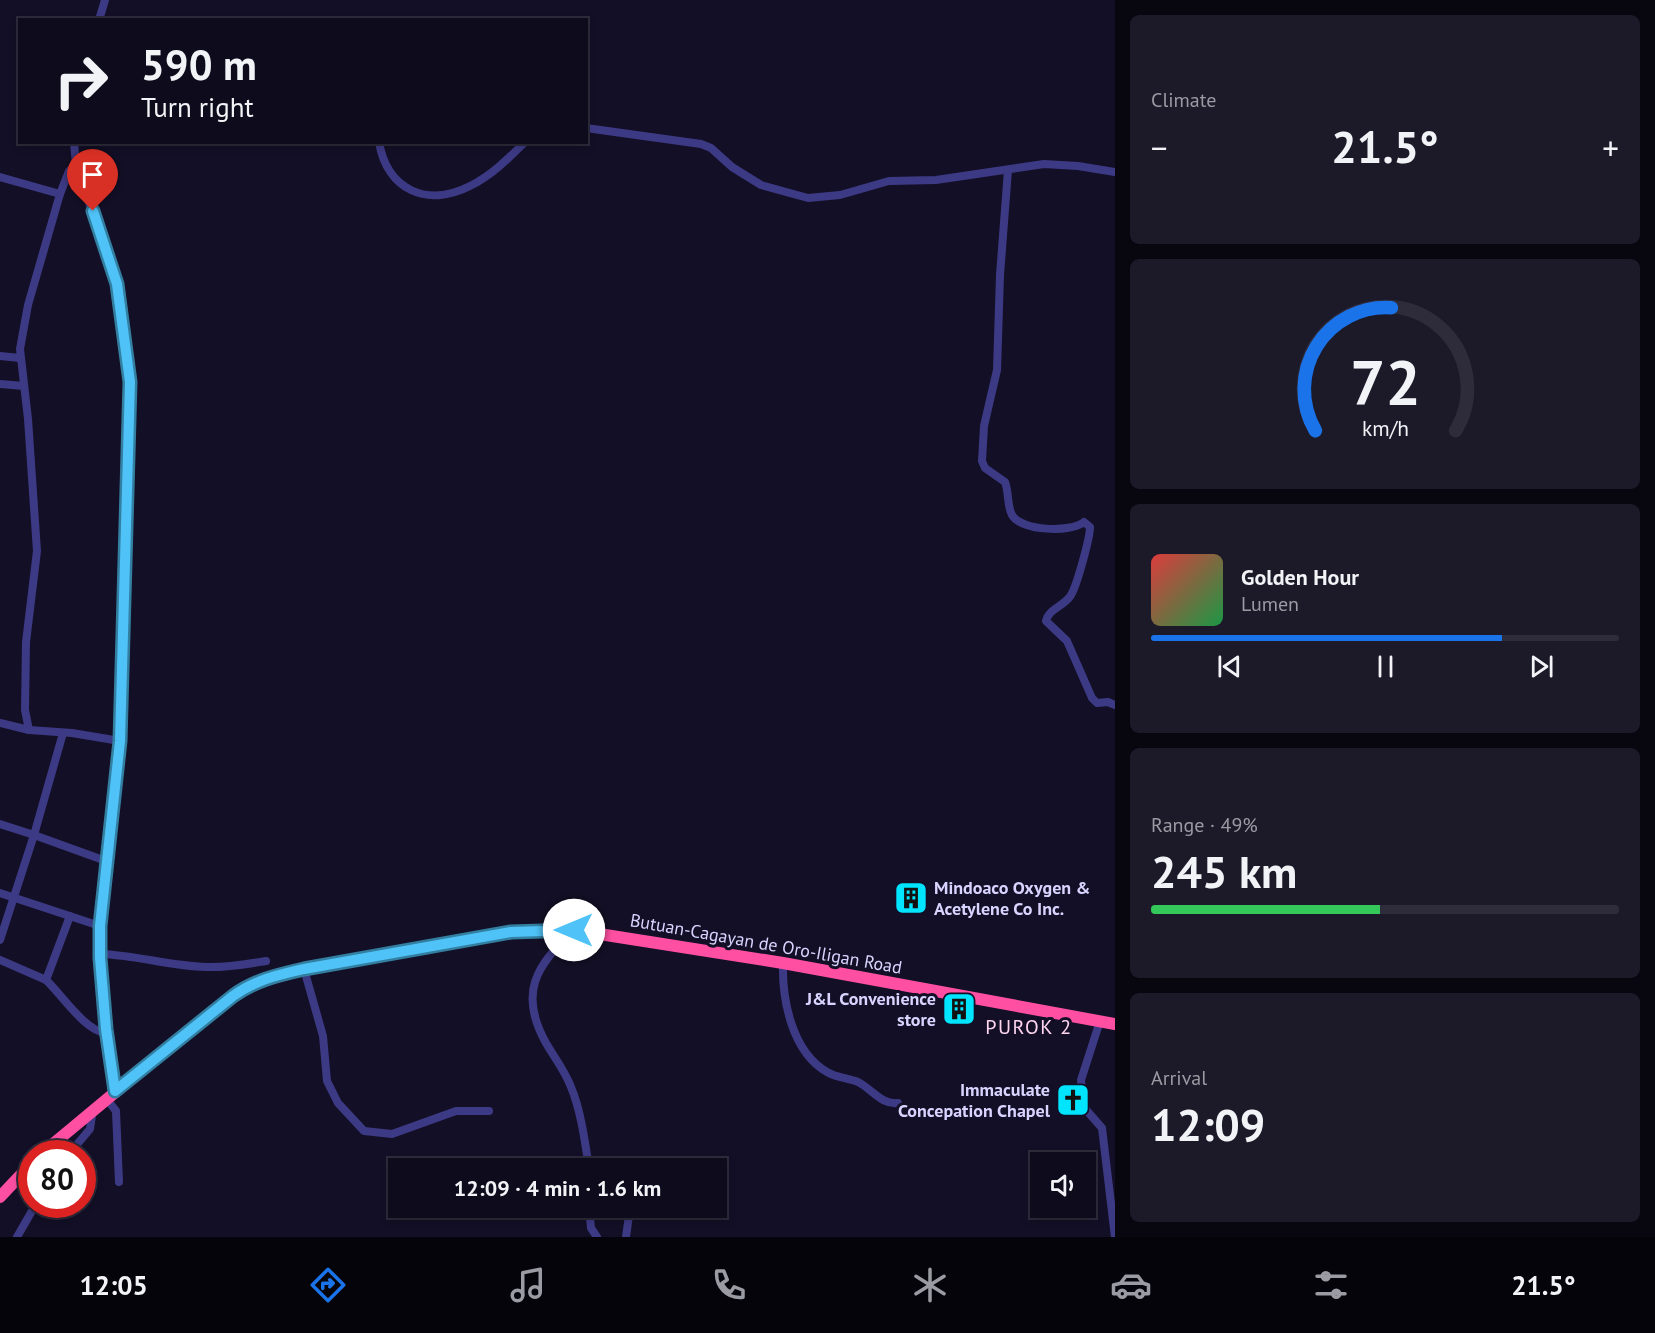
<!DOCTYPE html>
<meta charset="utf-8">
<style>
body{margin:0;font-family:"PT Sans",sans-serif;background:#1c1929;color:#f1f3f6;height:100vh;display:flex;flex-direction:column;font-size:22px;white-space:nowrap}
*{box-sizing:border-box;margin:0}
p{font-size:20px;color:#9b9ba3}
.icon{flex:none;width:33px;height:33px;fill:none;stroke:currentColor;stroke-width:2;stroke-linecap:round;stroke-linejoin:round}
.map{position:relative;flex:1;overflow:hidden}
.sheet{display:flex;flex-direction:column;gap:15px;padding:15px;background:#08060f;width:540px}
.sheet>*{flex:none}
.hud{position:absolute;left:18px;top:18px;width:570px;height:126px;border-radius:0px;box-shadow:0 3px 9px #0003,0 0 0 2px #2e2b3b;background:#0e0b1c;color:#f1f3f6;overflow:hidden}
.buttons{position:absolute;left:1030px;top:1152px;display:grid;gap:12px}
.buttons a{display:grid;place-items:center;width:66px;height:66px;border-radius:0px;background:#0e0b1c;box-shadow:0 3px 9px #0003,0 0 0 2px #2e2b3b;font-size:30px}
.speed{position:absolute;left:18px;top:1140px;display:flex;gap:12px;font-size:30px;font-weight:700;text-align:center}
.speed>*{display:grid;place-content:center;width:78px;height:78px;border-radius:50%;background:#0e0b1c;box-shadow:0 3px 9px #0003,0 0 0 2px #2e2b3b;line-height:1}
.speed .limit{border:9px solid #d22;background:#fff;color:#111}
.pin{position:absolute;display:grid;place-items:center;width:51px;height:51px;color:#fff;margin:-62px -26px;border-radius:50% 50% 50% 0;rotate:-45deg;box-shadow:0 0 6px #0007}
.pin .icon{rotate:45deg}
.me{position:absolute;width:66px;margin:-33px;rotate:270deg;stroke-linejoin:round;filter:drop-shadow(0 0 4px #0008)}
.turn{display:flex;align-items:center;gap:21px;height:126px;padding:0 24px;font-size:27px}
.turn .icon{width:78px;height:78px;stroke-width:2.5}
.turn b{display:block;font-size:42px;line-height:51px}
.big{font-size:45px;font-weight:700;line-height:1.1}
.sheet .tile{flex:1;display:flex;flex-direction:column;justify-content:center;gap:9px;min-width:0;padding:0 21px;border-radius:9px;background:#1c1929}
.sheet .dial{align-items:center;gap:0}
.dial svg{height:156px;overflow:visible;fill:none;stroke:#2e2b3b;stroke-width:7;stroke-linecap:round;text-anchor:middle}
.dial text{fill:#f1f3f6;stroke:none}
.song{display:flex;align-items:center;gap:18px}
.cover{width:72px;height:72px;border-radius:9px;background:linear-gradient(135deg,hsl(0 70% 55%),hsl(140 70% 35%))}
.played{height:6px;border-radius:3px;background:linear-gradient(90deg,#1a73e8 75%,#2e2b3b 75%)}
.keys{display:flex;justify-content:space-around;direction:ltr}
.heat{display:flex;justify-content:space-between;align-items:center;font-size:33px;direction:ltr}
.charge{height:9px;border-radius:4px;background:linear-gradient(90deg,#34c759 49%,#2e2b3b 0)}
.trip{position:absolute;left:388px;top:1158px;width:339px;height:60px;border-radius:0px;background:#0e0b1c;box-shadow:0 3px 9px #0003,0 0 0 2px #2e2b3b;font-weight:700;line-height:60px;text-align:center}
.tabs{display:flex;height:96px;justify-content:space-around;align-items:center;background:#06040b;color:#9b9ba3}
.tabs .icon{width:42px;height:42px}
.tabs .selected{color:#1a73e8}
.tabs b{font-size:27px;color:#f1f3f6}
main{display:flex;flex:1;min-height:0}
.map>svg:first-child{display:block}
</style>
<main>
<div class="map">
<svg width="1115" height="1237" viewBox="0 0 1115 1237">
<rect width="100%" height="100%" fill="#130f26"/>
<path fill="#241b47" stroke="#3b2d73" stroke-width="1.5" d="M911,884L924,892L912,913L898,905Z"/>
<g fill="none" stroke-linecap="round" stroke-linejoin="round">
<g stroke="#3d3a85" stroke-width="8">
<path d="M99,20L105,0"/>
<path d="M586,128L701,144L711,148L732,167L761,185L808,198L840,195L889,181L936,180L1044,164L1078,166L1115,172"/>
<path d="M74,142L76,165L117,284L130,382L120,741L100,926V958L106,1029L115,1091"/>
<path d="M379,142C387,190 427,208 470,186C491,176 509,158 525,142"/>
<path d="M76,165L69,171L60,194L28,305L20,349L28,419L37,551L26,642L25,710L29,730L72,733L120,741"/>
<path d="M1008,170L1000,275L997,370L984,426L982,461L985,468L1005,482C1009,492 1007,506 1012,515C1021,531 1071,533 1084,522L1090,527C1090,538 1077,585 1071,595C1065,606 1049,608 1046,621L1067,641L1092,698L1097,703L1108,702L1115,705"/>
<path d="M0,177L60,194"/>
<path d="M0,356L20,358"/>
<path d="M0,384L24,386"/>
<path d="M0,723L29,730"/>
<path d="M0,824L34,835L63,733"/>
<path d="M0,893L100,926"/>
<path d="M574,930C536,966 518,993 546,1043C554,1057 565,1071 571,1087C581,1111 585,1142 589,1168"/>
<path d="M0,940L34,835L106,861"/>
<path d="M100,954C136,955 170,966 206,967C226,968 247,964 266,961"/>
<path d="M0,960L46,980L70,916"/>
<path d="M783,963C782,1000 792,1052 827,1072C837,1078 848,1078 858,1082C872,1089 881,1105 898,1103"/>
<path d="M304,969L323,1036L327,1081L338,1103L364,1131L392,1134L456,1111H489"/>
<path d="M46,980C62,995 85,1031 106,1033"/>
<path d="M1100,1021L1081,1080L1083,1104L1088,1112L1102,1128L1115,1237"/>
<path d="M106,1098L116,1111L119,1182"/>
<path d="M69,1154L90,1129L93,1109"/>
<path d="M589,1208L591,1228L597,1237"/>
<path d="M17,1237L36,1204"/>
<path d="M626,1237L630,1208"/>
</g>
<g stroke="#ff4fa3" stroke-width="12">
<path d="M41,1154L213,1011L252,984L304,969L511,932L574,930L783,963L1115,1024"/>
<path d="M0,1197L32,1163"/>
</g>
</g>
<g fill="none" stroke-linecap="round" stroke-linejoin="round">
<defs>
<path id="route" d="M93,211L117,284L130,382L120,741L100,926V958L106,1029L115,1091L233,996C255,980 278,975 304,969L511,932L574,930"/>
</defs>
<use href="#route" stroke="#337fa1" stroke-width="15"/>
<use href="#route" stroke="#4fc3f7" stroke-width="10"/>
</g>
<defs>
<symbol id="building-square" viewBox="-11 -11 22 22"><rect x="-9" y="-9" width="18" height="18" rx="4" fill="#00e5ff" stroke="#130f26"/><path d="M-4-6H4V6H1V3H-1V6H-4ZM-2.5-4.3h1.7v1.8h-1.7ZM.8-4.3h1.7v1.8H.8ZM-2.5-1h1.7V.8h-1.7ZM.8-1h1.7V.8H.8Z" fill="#111"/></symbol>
<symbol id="church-square" viewBox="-11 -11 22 22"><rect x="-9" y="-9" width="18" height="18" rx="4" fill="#00e5ff" stroke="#130f26"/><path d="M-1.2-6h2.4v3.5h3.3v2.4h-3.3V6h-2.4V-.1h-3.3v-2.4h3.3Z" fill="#111"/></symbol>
</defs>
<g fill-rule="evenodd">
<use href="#building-square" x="892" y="879" width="38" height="38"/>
<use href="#building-square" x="940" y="990" width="38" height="38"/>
<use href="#church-square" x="1054" y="1081" width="38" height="38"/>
</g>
<g text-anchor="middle" stroke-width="6" stroke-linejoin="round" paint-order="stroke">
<g font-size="18" font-weight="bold" fill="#d9d4ff" stroke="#130f26" text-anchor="end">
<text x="934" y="894" text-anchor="start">Mindoaco Oxygen &amp;<tspan x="934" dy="21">Acetylene Co Inc.</tspan></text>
<text x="936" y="1005">J&amp;L Convenience<tspan x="936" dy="21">store</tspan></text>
<text x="1050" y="1096">Immaculate<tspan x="1050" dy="21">Concepation Chapel</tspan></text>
</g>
<g font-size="18" fill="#d9d4ff" stroke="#130f26">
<text transform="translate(766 944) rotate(10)" y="6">Butuan-Cagayan de Oro-Iligan Road</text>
</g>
<g font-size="20" letter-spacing="1.5" fill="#ffd6f0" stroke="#130f26">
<text x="1029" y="1034">PUROK 2</text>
</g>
</g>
</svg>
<div class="buttons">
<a><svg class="icon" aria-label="sound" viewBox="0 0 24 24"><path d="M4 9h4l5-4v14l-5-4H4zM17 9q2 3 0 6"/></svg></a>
</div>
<div class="speed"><div class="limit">80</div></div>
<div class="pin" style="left:93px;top:211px;background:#d93025"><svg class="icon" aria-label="arrive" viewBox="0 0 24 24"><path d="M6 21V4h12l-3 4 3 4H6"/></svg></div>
<svg class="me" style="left:574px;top:930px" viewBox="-20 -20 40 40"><circle r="19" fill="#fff"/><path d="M0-13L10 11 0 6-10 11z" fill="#4fc3f7"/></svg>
<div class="trip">12:09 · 4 min · 1.6 km</div>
<div class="hud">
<div class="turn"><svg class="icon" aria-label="right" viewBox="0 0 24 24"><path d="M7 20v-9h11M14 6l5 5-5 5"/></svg><div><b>590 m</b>Turn right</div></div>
</div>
</div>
<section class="sheet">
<div class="tile"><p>Climate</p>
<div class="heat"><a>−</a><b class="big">21.5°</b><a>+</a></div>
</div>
<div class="tile dial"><svg viewBox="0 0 100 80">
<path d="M14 69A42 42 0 1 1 86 69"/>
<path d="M14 69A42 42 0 0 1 53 6" stroke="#1a73e8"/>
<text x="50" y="56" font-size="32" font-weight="700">72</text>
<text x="50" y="72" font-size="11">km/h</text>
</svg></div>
<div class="tile">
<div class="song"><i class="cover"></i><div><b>Golden Hour</b><p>Lumen</p></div></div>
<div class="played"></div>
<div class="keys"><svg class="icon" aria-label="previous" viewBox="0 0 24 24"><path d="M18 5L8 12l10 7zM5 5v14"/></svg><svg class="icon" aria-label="pause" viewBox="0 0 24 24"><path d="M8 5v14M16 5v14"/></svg><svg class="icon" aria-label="next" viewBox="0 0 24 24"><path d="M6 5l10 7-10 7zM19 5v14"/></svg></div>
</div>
<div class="tile"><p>Range · 49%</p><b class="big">245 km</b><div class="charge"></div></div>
<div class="tile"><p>Arrival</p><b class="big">12:09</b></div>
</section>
</main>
<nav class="tabs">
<b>12:05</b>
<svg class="icon selected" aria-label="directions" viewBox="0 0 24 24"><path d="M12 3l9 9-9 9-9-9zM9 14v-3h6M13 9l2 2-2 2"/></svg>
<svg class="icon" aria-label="music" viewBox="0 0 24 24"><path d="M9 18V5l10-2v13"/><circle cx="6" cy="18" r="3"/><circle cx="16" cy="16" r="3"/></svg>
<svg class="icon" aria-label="phone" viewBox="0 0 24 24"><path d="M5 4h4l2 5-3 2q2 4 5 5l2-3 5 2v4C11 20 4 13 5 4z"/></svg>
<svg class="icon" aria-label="climate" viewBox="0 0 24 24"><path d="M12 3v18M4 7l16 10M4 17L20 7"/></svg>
<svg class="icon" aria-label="car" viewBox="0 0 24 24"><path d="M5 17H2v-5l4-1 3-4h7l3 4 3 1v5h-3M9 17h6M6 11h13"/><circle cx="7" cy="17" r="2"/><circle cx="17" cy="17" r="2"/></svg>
<svg class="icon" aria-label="filters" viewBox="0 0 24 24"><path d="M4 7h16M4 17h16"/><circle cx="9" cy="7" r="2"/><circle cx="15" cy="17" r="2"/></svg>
<b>21.5°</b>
</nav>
